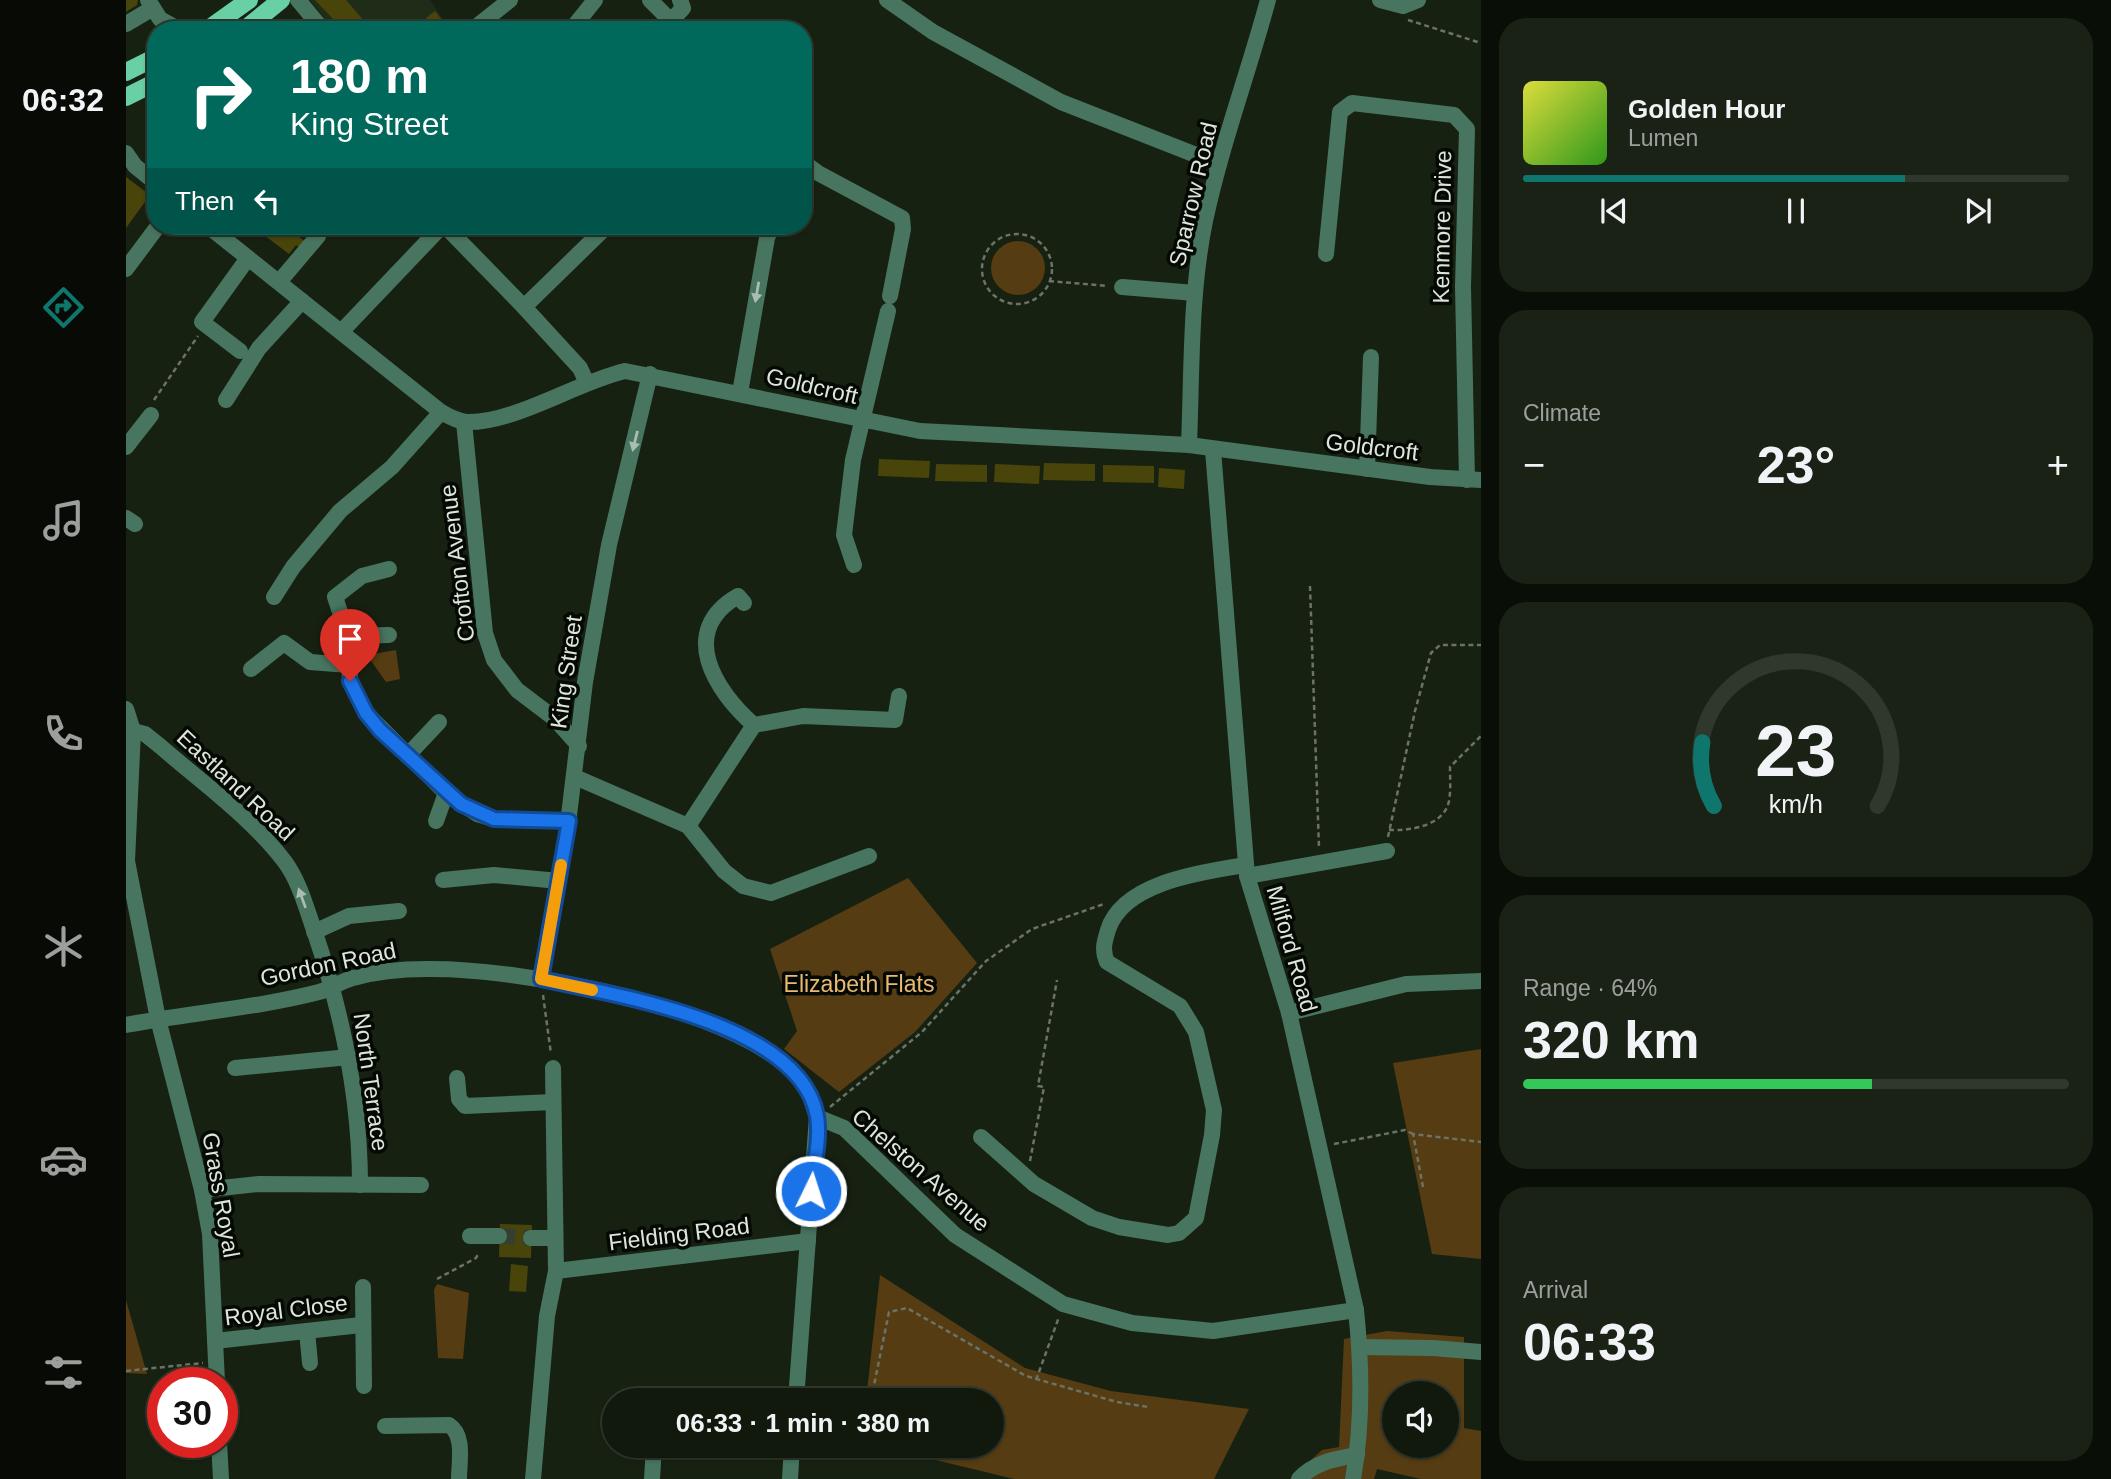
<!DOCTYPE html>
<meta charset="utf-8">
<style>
body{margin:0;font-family:Arial,sans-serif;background:#1a2216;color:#f1f3f6;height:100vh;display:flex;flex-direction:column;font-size:26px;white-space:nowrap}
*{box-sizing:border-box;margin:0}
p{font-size:23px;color:#9ca09d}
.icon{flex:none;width:38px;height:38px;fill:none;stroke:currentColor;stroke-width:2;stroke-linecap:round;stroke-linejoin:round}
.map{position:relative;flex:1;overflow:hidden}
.panel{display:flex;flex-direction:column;gap:18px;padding:18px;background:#090e07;width:630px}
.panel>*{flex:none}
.hud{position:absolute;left:21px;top:21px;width:665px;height:214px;border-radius:28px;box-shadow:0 2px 5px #0004,0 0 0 2px #30382e;background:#00695c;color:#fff;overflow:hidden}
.buttons{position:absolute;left:1256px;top:1381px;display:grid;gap:14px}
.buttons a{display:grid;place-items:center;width:77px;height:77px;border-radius:50%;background:#11190d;box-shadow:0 2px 5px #0004,0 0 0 2px #30382e;font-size:35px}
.speed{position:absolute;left:21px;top:1367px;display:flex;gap:14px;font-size:35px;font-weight:700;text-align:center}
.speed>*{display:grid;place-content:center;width:91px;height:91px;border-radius:50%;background:#11190d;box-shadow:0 2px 5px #0004,0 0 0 2px #30382e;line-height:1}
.speed .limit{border:10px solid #d22;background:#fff;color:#111}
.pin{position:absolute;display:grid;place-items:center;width:60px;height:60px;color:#fff;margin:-72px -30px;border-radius:50% 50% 50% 0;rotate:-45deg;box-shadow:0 0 7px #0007}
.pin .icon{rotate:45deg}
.me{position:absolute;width:77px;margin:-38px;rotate:4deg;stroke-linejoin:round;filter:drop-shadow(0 0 5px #0008)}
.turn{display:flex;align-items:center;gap:24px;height:147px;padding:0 28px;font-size:32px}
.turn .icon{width:91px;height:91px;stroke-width:2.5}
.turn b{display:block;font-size:49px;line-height:60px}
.then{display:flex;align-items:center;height:66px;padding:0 28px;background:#0003;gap:14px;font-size:26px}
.big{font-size:52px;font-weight:600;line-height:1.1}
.panel .widget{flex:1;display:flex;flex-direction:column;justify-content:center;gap:10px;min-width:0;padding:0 24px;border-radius:28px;background:#1a2216}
.panel .dial{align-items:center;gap:0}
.dial svg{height:182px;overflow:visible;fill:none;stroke:#30382e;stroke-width:7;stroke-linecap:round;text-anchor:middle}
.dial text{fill:#f1f3f6;stroke:none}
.song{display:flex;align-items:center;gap:21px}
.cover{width:84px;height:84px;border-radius:10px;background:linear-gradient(135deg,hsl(60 70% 55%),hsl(110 70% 35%))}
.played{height:7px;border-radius:4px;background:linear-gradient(90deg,#0f766e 70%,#30382e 70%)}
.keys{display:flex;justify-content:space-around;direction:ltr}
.heat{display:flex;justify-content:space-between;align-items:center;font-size:38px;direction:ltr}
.charge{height:10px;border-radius:5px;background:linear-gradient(90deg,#34c759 64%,#30382e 0)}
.trip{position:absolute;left:476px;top:1388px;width:402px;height:70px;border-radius:35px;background:#11190d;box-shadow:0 2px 5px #0004,0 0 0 2px #30382e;font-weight:600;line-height:70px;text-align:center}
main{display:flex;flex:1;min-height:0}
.tabs{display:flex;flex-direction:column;width:126px;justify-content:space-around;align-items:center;background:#070a05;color:#9ca09d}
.tabs .icon{width:49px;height:49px}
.tabs .selected{color:#0f766e}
.tabs b{font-size:32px;color:#f1f3f6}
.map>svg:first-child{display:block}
</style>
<main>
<nav class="tabs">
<b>06:32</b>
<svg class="icon selected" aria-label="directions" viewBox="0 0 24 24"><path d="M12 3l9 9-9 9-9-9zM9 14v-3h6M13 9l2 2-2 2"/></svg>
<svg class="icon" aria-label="music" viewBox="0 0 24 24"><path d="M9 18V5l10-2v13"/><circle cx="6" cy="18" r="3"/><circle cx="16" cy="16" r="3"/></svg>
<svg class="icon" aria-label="phone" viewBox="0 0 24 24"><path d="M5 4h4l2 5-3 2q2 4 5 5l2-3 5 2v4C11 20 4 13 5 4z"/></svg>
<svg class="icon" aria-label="climate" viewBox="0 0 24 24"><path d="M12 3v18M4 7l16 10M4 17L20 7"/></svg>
<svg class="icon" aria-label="car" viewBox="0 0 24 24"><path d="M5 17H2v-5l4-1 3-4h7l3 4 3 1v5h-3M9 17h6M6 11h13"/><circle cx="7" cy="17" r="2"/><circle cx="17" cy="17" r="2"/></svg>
<svg class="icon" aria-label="filters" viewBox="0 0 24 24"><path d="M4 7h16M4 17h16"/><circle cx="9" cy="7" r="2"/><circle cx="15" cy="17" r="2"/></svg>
</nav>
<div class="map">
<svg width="1355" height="1479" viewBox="0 0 1355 1479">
<rect width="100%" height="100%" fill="#172111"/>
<path fill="#1f2c17" d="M184,0H304L324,30H207Z"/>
<g fill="#563c12" fill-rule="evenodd">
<circle cx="892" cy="268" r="27"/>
<path d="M270,650L274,679L260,682L241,655Z"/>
<path d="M782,878L851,963L789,1032L713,1092L658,1049L671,1031L644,949Z"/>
<path d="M1355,1049V1259L1306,1254L1267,1063Z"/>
<path d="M754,1275L899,1368L985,1391L1123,1409L1088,1479H888L752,1446H866V1400H740Z"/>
<path d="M311,1284L343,1293L337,1359L312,1358L308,1290Z"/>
<path d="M0,1300L21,1374L0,1373Z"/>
<path d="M1261,1331L1338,1337V1428L1355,1431V1479H1295L1251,1469L1248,1479H1164L1196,1450L1213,1447L1218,1339ZM1269,1393H1321V1446H1269Z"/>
</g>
<g fill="#49440a">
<path d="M0,0H12L11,5L0,12Z"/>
<path d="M189,0H220L246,30H207L202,23L207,19Z"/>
<path d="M309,11L324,30H300L305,26L300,18Z"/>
<path d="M0,177L24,195L0,228Z"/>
<path d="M126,226H158L180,242L175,249L170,245L163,254Z"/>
<path d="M753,459L804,461L803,478L752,476Z"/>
<path d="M918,463L969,464V481L917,480Z"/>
<path d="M810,464L861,465V482L809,481Z"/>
<path d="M869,464L914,466L913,484L868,482Z"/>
<path d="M977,465L1028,466V483L977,482Z"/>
<path d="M1033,468L1059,470L1058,489L1032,487Z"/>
<path d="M374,1224L406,1225L405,1258L373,1257Z"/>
<path d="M385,1264L402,1266L400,1292L383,1291Z"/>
</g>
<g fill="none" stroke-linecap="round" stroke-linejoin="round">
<path stroke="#353f2f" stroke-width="16" stroke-dasharray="16 8" stroke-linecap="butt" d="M373,1236L405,1238"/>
<g stroke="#6a7365" stroke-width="2.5" stroke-dasharray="5 3.5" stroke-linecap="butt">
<path d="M1282,20L1355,43"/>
<circle cx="891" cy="269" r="35"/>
<path d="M923,281L982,286"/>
<path d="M28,400L72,336"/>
<path d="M1184,586L1193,848"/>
<path d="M1263,830C1284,831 1318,826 1323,801C1325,790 1324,778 1324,767L1355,736"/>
<path d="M1262,837L1289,711L1305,653L1314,645H1355"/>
<path d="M417,995L425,1054"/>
<path d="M704,1107L796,1032L860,961L906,929L978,904"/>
<path d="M1208,1144L1279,1130L1287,1134"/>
<path d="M904,1161L918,1087L912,1086L931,980"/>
<path d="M1297,1187L1287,1134L1355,1142"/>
<path d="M311,1279L350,1258L353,1252"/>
<path d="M0,1371L77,1363"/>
<path d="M910,1380L933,1317"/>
<path d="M745,1400L763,1312L781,1308L900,1376L991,1402L1022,1407"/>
</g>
<g stroke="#477560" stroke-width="16">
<path d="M22,0L34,19L54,30"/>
<path d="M172,0L197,30"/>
<path d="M524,0L554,30"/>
<path d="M761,0L807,32L935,102L1093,164"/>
<path d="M1254,0L1277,6L1292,0"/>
<path d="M546,20L557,8L554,0"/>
<path d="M0,24L27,8"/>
<path d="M346,30L384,0"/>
<path d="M445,30L469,0"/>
<path d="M0,153L9,166L30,183"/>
<path d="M677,162L692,173L776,218L777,229L764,296"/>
<path d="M82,226L315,412C322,416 332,421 340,422C387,424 451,382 499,371L794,431L1063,445L1304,477L1355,480"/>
<path d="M319,226L398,307"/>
<path d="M1200,254L1214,112L1226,103L1328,115L1341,129L1337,287L1341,480"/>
<path d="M0,269L32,226"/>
<path d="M153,282L192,236L194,226"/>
<path d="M996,287L1069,293"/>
<path d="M215,332L316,226"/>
<path d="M114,351L76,322L122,258"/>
<path d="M460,381L454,368L398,307L481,226"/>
<path d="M614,393L641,238L646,226"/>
<path d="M100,400L133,348L176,301"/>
<path d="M338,422L359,633L368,660L391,690L428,718L453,746"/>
<path d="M1063,445C1066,371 1064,294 1079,221C1095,146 1122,74 1142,0"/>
<path d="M0,447L25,415"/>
<path d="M1087,450L1121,876L1163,1013L1230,1310C1236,1367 1237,1423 1227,1479"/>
<path d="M1241,469L1245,357"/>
<path d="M0,518L9,524"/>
<path d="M728,565L718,535L727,460L762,311"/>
<path d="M148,597L167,567L214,511L266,467L315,412"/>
<path d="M618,603L612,596C551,631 589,691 628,725"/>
<path d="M263,635L222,636L224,681L240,713L320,793L351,814L368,819L443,821"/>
<path d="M222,636L209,597L236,576L263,569"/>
<path d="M125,669L158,643L184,662L223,665"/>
<path d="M0,709L7,731L1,861L32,1019L76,1190L84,1234L91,1382"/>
<path d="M7,731L19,734L34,746C74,781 127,819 159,862C173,881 180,907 188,930C216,1012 234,1097 234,1185"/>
<path d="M281,756L313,722"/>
<path d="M449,777L562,826L598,871L617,886L645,893L743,856"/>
<path d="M310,821L320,793"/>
<path d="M562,826L628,725L677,716L769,720L773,696"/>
<path d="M1121,876L1261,851"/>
<path d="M317,880L368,875L433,881"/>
<path d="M188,932L223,916L273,911"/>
<path d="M415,979L441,832L459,682L483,545L524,374"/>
<path d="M1163,1013L1280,984L1355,981"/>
<path d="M0,1025C63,1013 131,1008 193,992C205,989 215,981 227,978C248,972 278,969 301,969C393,968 619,1007 677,1083C684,1092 687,1106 691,1117L670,1400"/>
<path d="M109,1068L223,1057"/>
<path d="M427,1068L430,1271"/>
<path d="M331,1078L333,1099L339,1106L427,1102"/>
<path d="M691,1117L718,1128L829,1235L937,1304L1006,1323L1087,1331L1230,1310"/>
<path d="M855,1137L908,1184L966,1218L993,1227L1042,1235L1053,1233L1070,1218L1086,1135L1088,1110L1070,1032L1054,1006L981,962C976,950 978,943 982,930C997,882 1077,872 1120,865"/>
<path d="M76,1190L133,1184L295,1185"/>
<path d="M344,1236H373"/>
<path d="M405,1238H429"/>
<path d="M237,1287L238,1386"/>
<path d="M181,1331L184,1363"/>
<path d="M89,1341L235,1325"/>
<path d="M1233,1347L1307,1348L1355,1352"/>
<path d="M259,1426L323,1425C339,1435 333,1462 333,1479"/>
<path d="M93,1442L95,1479"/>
<path d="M407,1479L421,1316L430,1271L682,1241"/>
<path d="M526,1479L528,1446"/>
<path d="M664,1479L666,1446"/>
<path d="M1173,1479C1189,1462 1209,1459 1231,1455"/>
</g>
<g stroke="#69cfa4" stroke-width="18">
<path d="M81,30L123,0"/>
<path d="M118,30L155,0"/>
<path d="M0,72L30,57"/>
<path d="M0,97L30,82"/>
</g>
</g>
<defs><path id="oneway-solid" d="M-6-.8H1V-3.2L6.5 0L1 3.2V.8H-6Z" transform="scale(1.75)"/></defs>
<g fill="#a9beb0">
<use href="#oneway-solid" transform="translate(631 292) rotate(100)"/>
<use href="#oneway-solid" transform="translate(509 441) rotate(104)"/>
<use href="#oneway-solid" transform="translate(176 898) rotate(-110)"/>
</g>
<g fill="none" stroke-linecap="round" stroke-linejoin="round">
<defs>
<path id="route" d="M224,681L240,713L254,730L335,804L368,819L443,821L415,979C492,996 674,1023 691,1116C695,1139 687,1169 685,1191"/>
</defs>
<use href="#route" stroke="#114b97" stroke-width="18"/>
<use href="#route" stroke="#1a73e8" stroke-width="12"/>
<path stroke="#f59e0b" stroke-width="12" d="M435,865L415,979L466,990"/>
</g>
<g text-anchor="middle" stroke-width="7" stroke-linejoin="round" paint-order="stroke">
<g font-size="23" fill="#dee6db" stroke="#050904">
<text transform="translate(1067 194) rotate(-77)" y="8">Sparrow Road</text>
<text transform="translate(1316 227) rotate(-89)" y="8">Kenmore Drive</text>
<text transform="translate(686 386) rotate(13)" y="8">Goldcroft</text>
<text transform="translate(1246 447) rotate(7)" y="8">Goldcroft</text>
<text transform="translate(331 563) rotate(-97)" y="8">Crofton Avenue</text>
<text transform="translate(440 672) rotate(-82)" y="8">King Street</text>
<text transform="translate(110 785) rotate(43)" y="8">Eastland Road</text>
<text transform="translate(1166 949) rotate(74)" y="8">Milford Road</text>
<text transform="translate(202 964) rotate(-12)" y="8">Gordon Road</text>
<text transform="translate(245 1082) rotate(82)" y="8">North Terrace</text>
<text transform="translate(795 1170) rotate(41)" y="8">Chelston Avenue</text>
<text transform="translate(95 1195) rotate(80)" y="8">Grass Royal</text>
<text transform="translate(553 1234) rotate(-7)" y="8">Fielding Road</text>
<text transform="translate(160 1310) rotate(-7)" y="8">Royal Close</text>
</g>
<g font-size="23" fill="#e9b972" stroke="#050904">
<text x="733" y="992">Elizabeth Flats</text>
</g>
</g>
</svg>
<div class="buttons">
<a><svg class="icon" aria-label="sound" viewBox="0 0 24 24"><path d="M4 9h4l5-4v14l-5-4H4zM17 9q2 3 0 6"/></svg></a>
</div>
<div class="speed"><div class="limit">30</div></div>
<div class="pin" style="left:224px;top:681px;background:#d93025"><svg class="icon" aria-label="arrive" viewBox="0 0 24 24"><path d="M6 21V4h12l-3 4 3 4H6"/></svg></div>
<svg class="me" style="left:685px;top:1191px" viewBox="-20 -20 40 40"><circle r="17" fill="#1a73e8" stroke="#fff" stroke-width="3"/><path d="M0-11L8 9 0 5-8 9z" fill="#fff"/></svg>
<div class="trip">06:33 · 1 min · 380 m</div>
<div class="hud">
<div class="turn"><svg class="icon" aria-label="right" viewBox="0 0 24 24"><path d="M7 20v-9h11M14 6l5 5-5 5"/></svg><div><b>180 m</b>King Street</div></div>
<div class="then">Then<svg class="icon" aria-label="left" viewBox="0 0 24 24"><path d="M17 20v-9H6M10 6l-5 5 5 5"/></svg></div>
</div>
</div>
<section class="panel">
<div class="widget">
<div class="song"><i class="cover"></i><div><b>Golden Hour</b><p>Lumen</p></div></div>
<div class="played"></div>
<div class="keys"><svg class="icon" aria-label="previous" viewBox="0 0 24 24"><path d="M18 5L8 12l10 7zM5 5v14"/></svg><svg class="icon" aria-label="pause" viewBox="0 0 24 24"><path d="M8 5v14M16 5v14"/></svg><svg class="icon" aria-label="next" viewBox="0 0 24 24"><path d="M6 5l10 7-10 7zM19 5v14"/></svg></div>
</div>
<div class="widget"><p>Climate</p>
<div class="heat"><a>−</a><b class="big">23°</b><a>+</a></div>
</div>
<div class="widget dial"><svg viewBox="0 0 100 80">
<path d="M14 69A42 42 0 1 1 86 69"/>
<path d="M14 69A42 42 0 0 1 9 41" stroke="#0f766e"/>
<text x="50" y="56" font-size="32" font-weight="700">23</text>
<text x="50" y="72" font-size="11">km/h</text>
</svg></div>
<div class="widget"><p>Range · 64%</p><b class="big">320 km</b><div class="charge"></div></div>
<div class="widget"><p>Arrival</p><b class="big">06:33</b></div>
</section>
</main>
